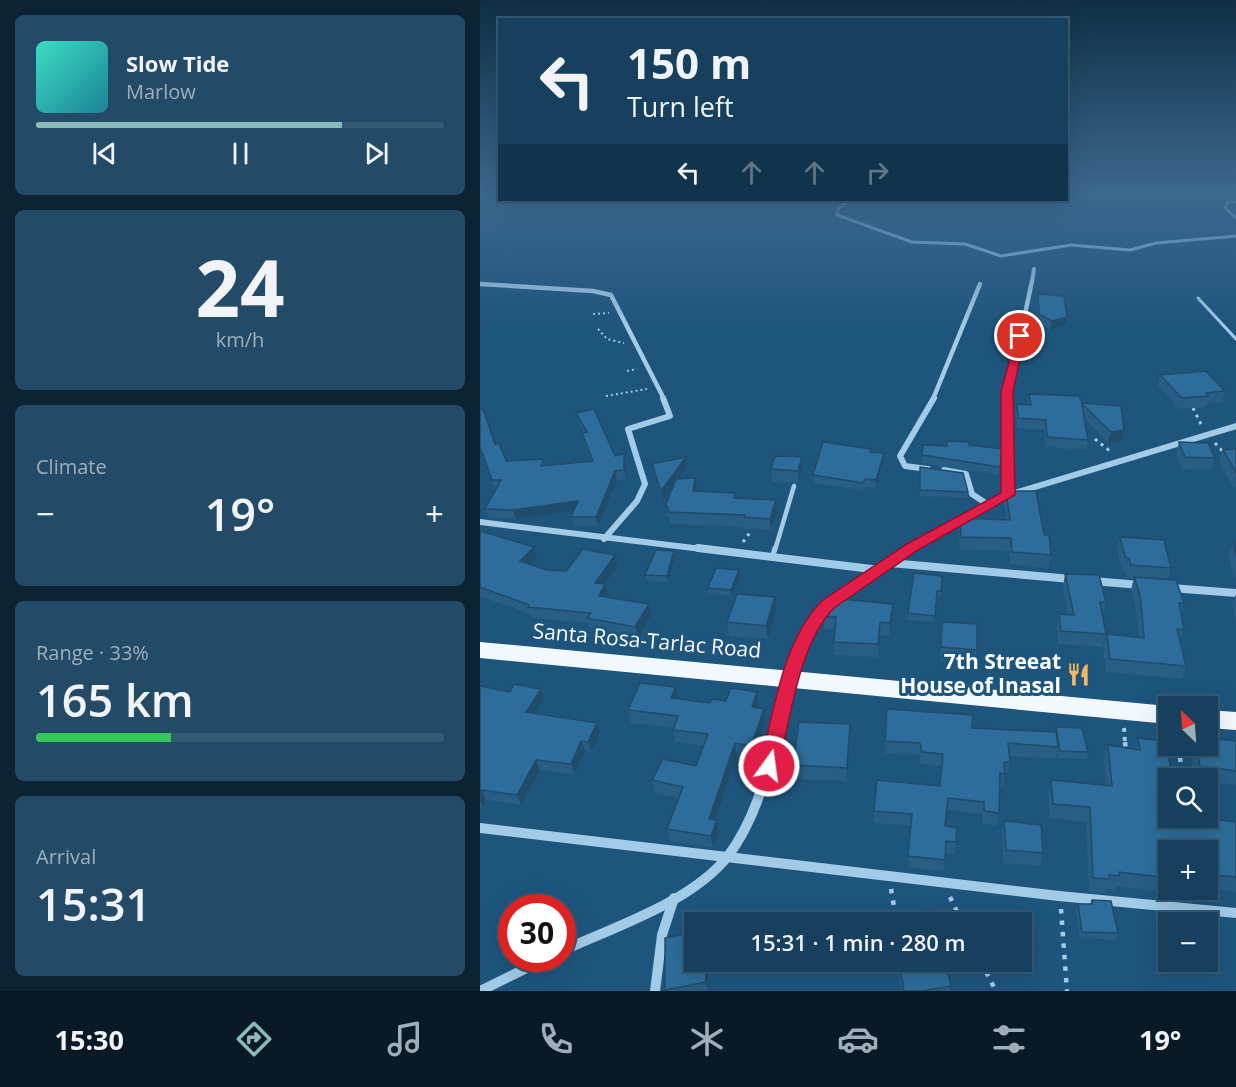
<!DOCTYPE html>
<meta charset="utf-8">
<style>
body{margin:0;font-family:"Open Sans",sans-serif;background:#234b67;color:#f1f3f6;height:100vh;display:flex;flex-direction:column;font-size:22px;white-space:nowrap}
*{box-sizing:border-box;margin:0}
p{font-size:20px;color:#9eafbc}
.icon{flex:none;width:33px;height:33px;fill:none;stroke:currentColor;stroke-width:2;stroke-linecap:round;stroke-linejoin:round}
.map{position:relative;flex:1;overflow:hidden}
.panel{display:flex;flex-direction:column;gap:15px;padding:15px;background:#0c2334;width:480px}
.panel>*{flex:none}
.hud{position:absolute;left:18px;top:18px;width:570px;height:183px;border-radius:0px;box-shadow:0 6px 24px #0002,0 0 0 2px #355973;background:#16405e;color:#f1f3f6;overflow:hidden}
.needle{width:39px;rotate:335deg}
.tools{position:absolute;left:678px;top:696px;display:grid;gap:12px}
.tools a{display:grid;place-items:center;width:60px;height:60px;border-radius:0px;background:#16405e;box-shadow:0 6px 24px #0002,0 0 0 2px #355973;font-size:30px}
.speed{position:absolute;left:18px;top:894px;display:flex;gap:12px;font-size:30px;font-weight:700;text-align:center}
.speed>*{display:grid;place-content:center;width:78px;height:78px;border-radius:50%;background:#16405e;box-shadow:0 6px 24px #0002,0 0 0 2px #355973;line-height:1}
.speed .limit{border:9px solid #d22;background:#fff;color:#111}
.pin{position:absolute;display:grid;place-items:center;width:51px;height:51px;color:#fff;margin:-26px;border:3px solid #fff;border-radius:50%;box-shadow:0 2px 6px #0007}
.me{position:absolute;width:66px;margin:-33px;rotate:14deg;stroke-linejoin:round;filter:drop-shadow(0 0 4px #0008)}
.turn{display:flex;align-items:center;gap:21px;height:126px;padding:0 30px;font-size:27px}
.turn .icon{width:78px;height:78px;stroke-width:2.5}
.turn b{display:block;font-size:42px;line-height:51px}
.lanes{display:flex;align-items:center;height:57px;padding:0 30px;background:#0003;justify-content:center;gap:30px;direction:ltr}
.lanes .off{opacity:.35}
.big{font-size:45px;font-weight:600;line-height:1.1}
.panel .card{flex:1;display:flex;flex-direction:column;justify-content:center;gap:9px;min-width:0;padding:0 21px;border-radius:9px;background:#234b67}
.panel .dial{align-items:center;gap:0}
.dial b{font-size:78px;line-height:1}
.song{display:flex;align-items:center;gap:18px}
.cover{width:72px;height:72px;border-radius:9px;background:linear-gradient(135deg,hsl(170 70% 55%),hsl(190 70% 35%))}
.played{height:6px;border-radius:3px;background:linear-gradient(90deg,#8bbbb9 75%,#355973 75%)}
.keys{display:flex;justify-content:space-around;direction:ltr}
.heat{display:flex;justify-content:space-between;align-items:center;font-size:33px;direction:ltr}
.charge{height:9px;border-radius:4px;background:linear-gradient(90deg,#34c759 33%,#355973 0)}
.trip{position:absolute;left:204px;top:912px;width:348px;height:60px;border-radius:0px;background:#16405e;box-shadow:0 6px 24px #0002,0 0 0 2px #355973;font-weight:600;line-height:60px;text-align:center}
.tab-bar{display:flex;height:96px;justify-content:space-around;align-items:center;background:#091a26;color:#9eafbc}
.tab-bar .icon{width:42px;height:42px}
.tab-bar .selected{color:#8bbbb9}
.tab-bar b{font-size:27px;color:#f1f3f6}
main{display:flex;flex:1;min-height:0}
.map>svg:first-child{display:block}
</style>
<main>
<section class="panel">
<div class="card">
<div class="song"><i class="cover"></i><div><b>Slow Tide</b><p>Marlow</p></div></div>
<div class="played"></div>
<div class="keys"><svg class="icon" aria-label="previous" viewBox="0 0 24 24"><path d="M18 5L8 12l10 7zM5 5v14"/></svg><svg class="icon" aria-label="pause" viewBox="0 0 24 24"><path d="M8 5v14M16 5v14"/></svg><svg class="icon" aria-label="next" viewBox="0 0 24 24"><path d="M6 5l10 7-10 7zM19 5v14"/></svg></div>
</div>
<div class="card dial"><b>24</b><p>km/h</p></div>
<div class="card"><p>Climate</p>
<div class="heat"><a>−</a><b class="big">19°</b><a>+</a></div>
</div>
<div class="card"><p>Range · 33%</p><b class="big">165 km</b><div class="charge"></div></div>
<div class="card"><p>Arrival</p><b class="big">15:31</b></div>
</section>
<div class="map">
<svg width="756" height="991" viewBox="0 0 756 991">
<rect width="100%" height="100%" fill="#1e557d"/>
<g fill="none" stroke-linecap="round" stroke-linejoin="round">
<g stroke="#95c7e9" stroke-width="3">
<path d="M369,200L358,209L357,215L432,242L485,244L521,256L591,245L650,250L676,243L756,236"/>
<path d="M756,202H748L745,208L756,218"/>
</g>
<g stroke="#a1cbe7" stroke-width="2" stroke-dasharray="2 3" stroke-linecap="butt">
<path d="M113,314L129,313"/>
<path d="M118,329L127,339L144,343"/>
<path d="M147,371L157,369"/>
<path d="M126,396L167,389"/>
</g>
<g stroke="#a1cbe7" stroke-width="3" stroke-dasharray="3 4.5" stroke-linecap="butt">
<path d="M713,408L721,424"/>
<path d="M615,439L631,452"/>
<path d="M735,443L745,454"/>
<path d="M263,542L271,531"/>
</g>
<path stroke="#a1cbe7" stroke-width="4" stroke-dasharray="4 5" stroke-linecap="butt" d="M644,728L645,743"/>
<g stroke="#a1cbe7" stroke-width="4.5" stroke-dasharray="4.5 7" stroke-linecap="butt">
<path d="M645,742L646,751"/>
<path d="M699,746L702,778"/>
<path d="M411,889L415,912"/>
<path d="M470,897L482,922"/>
<path d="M581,909L587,991"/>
<path d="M501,962L516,991"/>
</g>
<path stroke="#a1cbe7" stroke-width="3" d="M718,298L756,339"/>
<path stroke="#a1cbe7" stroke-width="4.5" d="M295,550L314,486"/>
<path stroke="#a1cbe7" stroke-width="5" d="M292,558L295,548"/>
<path stroke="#a1cbe7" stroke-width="4" d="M552,282L554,269"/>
<g stroke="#a1cbe7" stroke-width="4.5">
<path d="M0,284L113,291L131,295L184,399"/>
<path d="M453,399L500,284"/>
<path d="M527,399L552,281"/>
</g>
<g stroke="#a1cbe7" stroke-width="6">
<path d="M527,398L528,495"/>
<path d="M448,469L425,466L420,456L454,398"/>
<path d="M464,470L486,474L492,494L507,504"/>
<path d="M0,522L230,550"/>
<path d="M124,539L157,501L165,484L148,429L190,416L183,398"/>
<path d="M431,550L461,530L528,495L756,426"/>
</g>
<g stroke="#a1cbe7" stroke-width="8">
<path d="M218,548L400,570"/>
<path d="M410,563L591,579"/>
<path d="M613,581L660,585"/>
<path d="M691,588L756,593"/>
<path d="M294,743C307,694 315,644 348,604L433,548"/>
</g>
<g stroke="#a1cbe7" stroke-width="10">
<path d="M0,828L579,896L756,913"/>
<path d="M82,951C134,927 212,902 248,856C273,823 285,781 295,742"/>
<path d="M0,991L67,958"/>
<path d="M175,991L182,935L194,898"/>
</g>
<g fill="#f1f8fe" fill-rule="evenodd">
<path d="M0,642L688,706V724L0,658Z"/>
<path d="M728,710L756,712V730L728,728Z"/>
</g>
</g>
<g fill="#285e85">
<path d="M558,294L587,317L586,325L570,330L558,322L557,303Z"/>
<path d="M680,375L745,391L742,402L727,403L726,407L699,409L678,385Z"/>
<path d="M549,394L602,403L644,430L642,440L628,443L605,419L608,440L606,450L565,447V430L537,428L536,414L537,404H548Z"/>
<path d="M96,413L135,456L144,454L146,463V479L137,480L118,526H94L91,517L94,511L36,519L9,518L5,509L16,489H15L0,447L15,444L26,461L64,459L65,465L112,461L104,442L102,433H104L98,421Z"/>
<path d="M699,442L735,458L731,470L702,469L696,454Z"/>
<path d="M443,445L467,446L489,445L522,457L518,475L442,463Z"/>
<path d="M391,449V452L404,453V461L395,488L384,487L383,491L333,483V475Z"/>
<path d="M756,449V487H753L739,462L743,450Z"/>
<path d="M172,464L207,467L198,479L217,489L216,492L255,493L256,498L296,500L297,512L291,530L265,529V527L191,524L188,515L186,504L192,488L183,501L174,474Z"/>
<path d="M440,467L488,492L487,498L440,496Z"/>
<path d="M291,469H322L319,483L292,482Z"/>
<path d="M526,491L564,535L571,555L568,568L530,564V551L480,550L479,531L480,518L526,519L524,503Z"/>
<path d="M0,531L54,547L57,558L51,565L67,570L86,571L135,555L138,565L125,584L128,595L127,597L169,604L171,615L158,638L110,629L108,623L51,618L50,614L0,596Z"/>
<path d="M640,537L691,568L688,580L704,603L701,613L704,630L700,640L706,666L702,679L626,672L623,647L627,634L659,637L656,608L651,590L654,578H647L645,570H642L637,550Z"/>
<path d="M753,542L756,543V577H754L748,555Z"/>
<path d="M194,551L195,558L188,582L167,581L165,575Z"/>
<path d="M585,574L626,602L623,615L626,634L622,647L578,644L577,627L579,614L588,615L583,587Z"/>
<path d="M260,576L252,596L229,594L228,588Z"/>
<path d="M462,576L460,598L457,597L454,622L427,620L428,613Z"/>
<path d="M756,594V622L752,605Z"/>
<path d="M295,597L296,610L288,639L249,636L247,622Z"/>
<path d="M344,616L412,617L409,636L399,635L398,657L354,655V642L355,630L344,629Z"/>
<path d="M462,622L497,650L495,663L460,661Z"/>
<path d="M0,686L30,692L61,689L64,699L55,713L117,723L120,733L112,752L105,751L94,774L60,770L41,805L6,800L3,807H0Z"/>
<path d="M277,692L278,705L277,708L285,722L273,758L257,756L235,820L239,833L233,848L190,841L187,829L199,798L175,793L172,780L216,766L224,746L195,742L193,730V728L151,723L148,710L198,699L230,703L246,701Z"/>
<path d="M407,709L492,728L575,732L576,727L608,752L606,759L578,758L577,750L575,759L529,756L530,762L527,774H525L523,786H520L519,813L517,826L502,823V814L467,810L465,826L476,842L475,854L465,853L464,872L428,867L431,826L394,823V811L460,786L462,767L441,764L439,755L405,754Z"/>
<path d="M370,738L367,781L314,779L313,765Z"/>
<path d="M658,738L688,818L756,822V892L728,889V850H688V890H700L698,894L636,886L634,890L627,889L625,893L609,892L606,822L570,818L568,795L571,780L626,785L624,760L628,745L655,749Z"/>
<path d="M756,741V785L728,782V778H714L709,749L710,746H728Z"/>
<path d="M524,821L563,853L560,866L523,863L522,835Z"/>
<path d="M612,900L638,933L636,940L600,938L596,910L598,904H610Z"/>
<path d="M185,938L214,962H227L229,991H186Z"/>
<path d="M416,962H465L471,986L470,991H421Z"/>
</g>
<g fill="#204c6c">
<path d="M587,317L586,325L570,330L572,321Z"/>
<path d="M644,430L642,440L628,443L631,432Z"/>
<path d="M404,453V461L395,488L396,480Z"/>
<path d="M144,454L146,463V479L144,470Z"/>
<path d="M206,457L207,467L183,501L181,491Z"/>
<path d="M322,457V469L319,483L318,471Z"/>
<path d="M135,471L137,480L118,526L116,517Z"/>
<path d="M215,478L217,489L214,503L213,491Z"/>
<path d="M296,500L297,512L291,530L290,519Z"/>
<path d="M98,501L101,510L36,519L33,510Z"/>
<path d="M54,547L57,558L44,572L40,561Z"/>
<path d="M194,551L195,558L188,582L187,576Z"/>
<path d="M135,555L138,565L118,594L115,583Z"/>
<path d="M259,570L260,576L252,596L251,590Z"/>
<path d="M125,584L128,595L122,606L119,596Z"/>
<path d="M295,597L296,610L288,639L286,626Z"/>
<path d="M169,604L171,615L158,638L155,627Z"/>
<path d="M413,604L412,617L409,636L410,623Z"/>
<path d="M196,687L198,700L191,698Z"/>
<path d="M61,689L64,699L50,722L46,712Z"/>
<path d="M277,692L278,705L273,720L272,707Z"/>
<path d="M284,709L285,722L273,758L271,746Z"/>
<path d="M117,723L120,733L112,752L108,742Z"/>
<path d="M370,724V738L367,781V768Z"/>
<path d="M101,741L105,751L94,774L91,764Z"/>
<path d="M255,743L257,756L231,832L229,819Z"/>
<path d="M56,760L60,770L41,805L37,795Z"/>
<path d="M2,790L6,800L3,807L0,801V793Z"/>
<path d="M237,820L239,833L233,848L231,836Z"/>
<path d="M225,962H227L229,991L226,982Z"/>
</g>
<g fill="#2e6d9b" stroke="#204c6c" stroke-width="1.5">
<path d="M558,294L584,296L587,317L572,321L559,314Z"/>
<path d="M726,371L745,391L726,393L729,396L702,398L680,375Z"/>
<path d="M549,394L599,396L602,403L641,406L644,430L631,432L602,404L608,440L567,437L566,420L538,418L537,404L551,405Z"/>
<path d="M3,409L15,444L19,443L26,461L64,459L61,466L113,461L102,433L107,432L96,413L114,409L135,456L144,454V470L135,471L116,517H91L98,501L33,510L5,509L21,480H12L0,447V410Z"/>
<path d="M467,441L489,442V445L523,449L520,467L442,455L443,445L467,446Z"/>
<path d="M343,442L391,449L390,452L404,453L396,480L385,479L383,483L333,475Z"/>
<path d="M699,442L728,443L735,458L705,457Z"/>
<path d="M756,449V472L743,450Z"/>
<path d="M295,456L322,457L318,471L291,469Z"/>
<path d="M206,457L181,491L172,464Z"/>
<path d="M440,467L483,473L488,492L440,490Z"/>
<path d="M215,478L213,491L255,493L254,498L296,500L290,519L264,517L265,515L189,512L186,504L196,479Z"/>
<path d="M526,491H556L564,535H569L571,555L532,552L531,538L481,537L480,518L530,520Z"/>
<path d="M0,531L54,547L40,561L67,570L86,571L103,549L135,555L115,583L125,584L119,596L169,604L155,627L107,618L111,613L48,607L49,605L0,587Z"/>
<path d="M640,537L684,540L691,568L651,565L649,558L645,557Z"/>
<path d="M753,542L756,543V555Z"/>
<path d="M176,550L194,551L187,576L165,575Z"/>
<path d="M236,568L259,570L251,590L228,588Z"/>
<path d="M434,573L462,576L461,591H457L455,616L428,613Z"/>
<path d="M585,574L619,575L626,602H620L626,634L581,631L579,614L594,615Z"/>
<path d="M654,577L696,580L704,603H699L704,630L697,629L706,666L630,659L627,634L664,638L660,595Z"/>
<path d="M257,594L295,597L286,626L247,622Z"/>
<path d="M350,598L413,604L410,623L400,622L398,644L354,642L356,617L344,616Z"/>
<path d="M462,622L497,624V650L461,647Z"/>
<path d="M160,683L196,687L191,698L230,703L232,699L246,701L251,688L277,692L272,707L284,709L271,746L255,743L229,819L237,820L231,836L187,829L203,787L172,780L183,759L216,766L228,734L193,730L198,716L148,710Z"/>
<path d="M34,684L61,689L46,712L117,723L108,742L101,741L91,764L56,760L37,795L2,790L0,793V686L30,692Z"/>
<path d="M407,709L493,715L492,728L576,732L578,747L528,743L530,762H524L525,774L520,773L519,813L504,811V802L468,798L465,826L477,828L476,842L466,841L465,860L428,856L432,814L394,811L397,780L460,786L463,754L442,752L440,743L405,741Z"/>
<path d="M319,722L370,724L367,768L313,765Z"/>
<path d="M576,727L602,728L608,752L580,751Z"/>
<path d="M658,738L685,741L693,778H688V818H728V806L738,807L741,820L756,822V877L728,874V850H688V878L639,872V876L629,875L630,879L613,878L610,807L573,804L571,780L632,786L628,745L660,750Z"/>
<path d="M728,738L756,741V771L720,766L716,746H728Z"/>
<path d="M524,821L561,825L563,853L526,850Z"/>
<path d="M612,900L631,901L638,933L602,932L598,904H612Z"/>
<path d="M454,909L457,922H412L411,915Z"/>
<path d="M214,932V962H225L226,982L185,990V938Z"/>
<path d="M419,962H465L471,986L441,991H424Z"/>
</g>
<linearGradient id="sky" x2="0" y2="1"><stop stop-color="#102f45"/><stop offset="0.58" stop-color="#3b688f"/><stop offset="1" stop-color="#3b688f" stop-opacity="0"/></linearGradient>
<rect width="756" height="329" fill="url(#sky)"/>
<path fill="#e11d48" stroke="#92132f" stroke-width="1.5" d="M537,334L545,336L533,391L535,495L438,550L354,608C319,644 310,718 299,766L296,772L289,774L282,772L280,766C293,714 303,638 343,600L427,544L521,493V391Z"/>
<defs>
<symbol id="restaurant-bare" viewBox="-9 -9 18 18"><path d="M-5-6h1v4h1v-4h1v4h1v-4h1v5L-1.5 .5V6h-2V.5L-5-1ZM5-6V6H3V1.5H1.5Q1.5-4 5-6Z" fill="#f6b661" stroke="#1e557d" stroke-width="2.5" paint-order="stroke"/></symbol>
</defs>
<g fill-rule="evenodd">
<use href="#restaurant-bare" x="582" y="658" width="33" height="33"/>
</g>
<g text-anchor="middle" stroke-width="6" stroke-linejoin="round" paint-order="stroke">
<g font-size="21" fill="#fff" stroke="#1e557d">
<text transform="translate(167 641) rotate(5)" y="7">Santa Rosa-Tarlac Road</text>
</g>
<g font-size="21" font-weight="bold" fill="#fff" stroke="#1e557d" text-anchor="end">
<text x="581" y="669">7th Streeat<tspan x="581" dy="24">House of Inasal</tspan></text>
</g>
</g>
</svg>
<div class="tools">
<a><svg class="needle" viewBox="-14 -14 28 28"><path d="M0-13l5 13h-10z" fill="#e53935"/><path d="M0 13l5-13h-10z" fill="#9eafbc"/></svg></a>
<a><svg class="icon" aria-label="search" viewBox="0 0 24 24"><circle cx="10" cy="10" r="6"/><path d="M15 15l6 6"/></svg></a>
<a>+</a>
<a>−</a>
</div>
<div class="speed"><div class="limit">30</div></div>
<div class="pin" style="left:540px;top:336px;background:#d93025"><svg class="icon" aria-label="arrive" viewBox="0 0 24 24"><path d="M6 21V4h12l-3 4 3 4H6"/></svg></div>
<svg class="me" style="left:289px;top:766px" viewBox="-20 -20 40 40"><circle r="17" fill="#e11d48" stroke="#fff" stroke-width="3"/><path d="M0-11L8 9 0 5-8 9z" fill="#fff"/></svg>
<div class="trip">15:31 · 1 min · 280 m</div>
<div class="hud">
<div class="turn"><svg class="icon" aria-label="left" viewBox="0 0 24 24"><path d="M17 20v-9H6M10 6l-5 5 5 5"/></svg><div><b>150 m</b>Turn left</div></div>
<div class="lanes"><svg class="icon" aria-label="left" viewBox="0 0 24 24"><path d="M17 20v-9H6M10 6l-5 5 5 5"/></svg><svg class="icon off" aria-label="ahead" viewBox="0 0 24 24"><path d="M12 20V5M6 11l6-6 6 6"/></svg><svg class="icon off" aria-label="ahead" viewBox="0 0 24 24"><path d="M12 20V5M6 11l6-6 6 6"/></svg><svg class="icon off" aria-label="right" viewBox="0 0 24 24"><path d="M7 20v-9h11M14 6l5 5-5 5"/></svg></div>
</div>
</div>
</main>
<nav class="tab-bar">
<b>15:30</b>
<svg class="icon selected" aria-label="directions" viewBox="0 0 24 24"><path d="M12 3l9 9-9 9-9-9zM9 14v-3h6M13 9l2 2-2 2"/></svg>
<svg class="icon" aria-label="music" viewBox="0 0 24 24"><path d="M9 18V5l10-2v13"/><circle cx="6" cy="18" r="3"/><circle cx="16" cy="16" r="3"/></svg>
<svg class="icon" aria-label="phone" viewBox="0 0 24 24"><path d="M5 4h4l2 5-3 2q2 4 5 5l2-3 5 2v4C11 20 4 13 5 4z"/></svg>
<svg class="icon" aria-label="climate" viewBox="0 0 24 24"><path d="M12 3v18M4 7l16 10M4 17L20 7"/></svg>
<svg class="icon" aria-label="car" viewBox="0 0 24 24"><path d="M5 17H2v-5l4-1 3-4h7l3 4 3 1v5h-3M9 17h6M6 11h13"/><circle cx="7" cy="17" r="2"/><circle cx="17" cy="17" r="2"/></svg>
<svg class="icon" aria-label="filters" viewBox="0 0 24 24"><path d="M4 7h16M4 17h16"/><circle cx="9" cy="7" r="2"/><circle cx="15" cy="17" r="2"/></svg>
<b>19°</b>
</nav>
